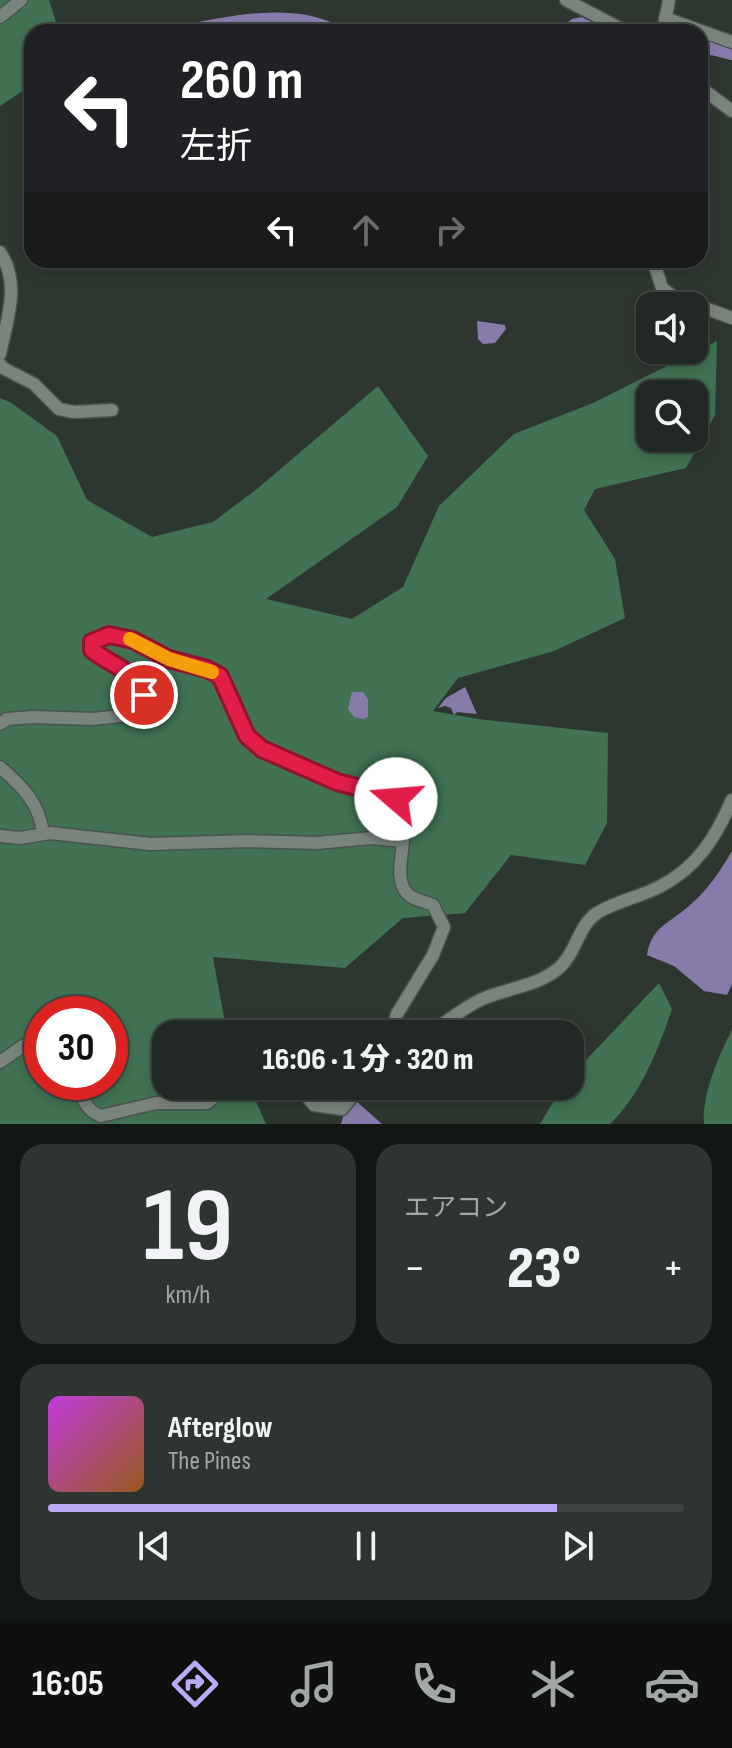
<!DOCTYPE html>
<html lang="ja">
<meta charset="utf-8">
<style>
body{margin:0;font-family:"Sofia Sans Condensed","Noto Sans JP",sans-serif;background:#2e3531;color:#f1f3f6;height:100vh;display:flex;flex-direction:column;font-size:30px;white-space:nowrap}
*{box-sizing:border-box;margin:0}
p{font-size:26px;color:#a2a6a6}
.icon{flex:none;width:44px;height:44px;fill:none;stroke:currentColor;stroke-width:2;stroke-linecap:round;stroke-linejoin:round}
.map{position:relative;height:1124px;overflow:hidden}
.sheet{display:flex;flex-direction:column;gap:20px;padding:20px;background:#131714;flex:1}
.sheet>*{flex:none}
.top-card{position:absolute;left:24px;top:24px;width:684px;height:244px;border-radius:24px;box-shadow:0 4px 12px #0003,0 0 0 2px #3f4541;background:#202124;color:#fff;overflow:hidden}
.controls{position:absolute;left:636px;top:292px;display:grid;gap:16px}
.controls a{display:grid;place-items:center;width:72px;height:72px;border-radius:16px;background:#222924;box-shadow:0 4px 12px #0003,0 0 0 2px #3f4541;font-size:40px}
.speed{position:absolute;left:24px;top:996px;display:flex;gap:16px;font-size:40px;font-weight:700;text-align:center}
.speed>*{display:grid;place-content:center;width:104px;height:104px;border-radius:50%;background:#222924;box-shadow:0 4px 12px #0003,0 0 0 2px #3f4541;line-height:1}
.speed .limit{border:12px solid #d22;background:#fff;color:#111}
.pin{position:absolute;display:grid;place-items:center;width:68px;height:68px;color:#fff;margin:-34px;border:4px solid #fff;border-radius:50%;box-shadow:0 2px 8px #0007}
.me{position:absolute;width:88px;margin:-44px;rotate:288deg;stroke-linejoin:round;filter:drop-shadow(0 0 6px #0008)}
.turn{display:flex;align-items:center;gap:28px;height:168px;padding:0 24px;font-size:36px}
.turn .icon{width:104px;height:104px;stroke-width:2.5}
.turn b{display:block;font-size:56px;line-height:68px}
.lanes{display:flex;align-items:center;height:76px;padding:0 24px;background:#0003;justify-content:center;gap:40px;direction:ltr}
.lanes .off{opacity:.35}
.big{font-size:60px;font-weight:800;line-height:1.1}
.sheet .tile{flex:1;display:flex;flex-direction:column;justify-content:center;gap:12px;min-width:0;padding:0 28px;border-radius:24px;background:#2e3531}
.sheet .dial{align-items:center;gap:0}
.dial b{font-size:104px;line-height:1}
.song{display:flex;align-items:center;gap:24px}
.cover{width:96px;height:96px;border-radius:12px;background:linear-gradient(135deg,hsl(290 70% 55%),hsl(30 70% 35%))}
.played{height:8px;border-radius:4px;background:linear-gradient(90deg,#bca9f5 80%,#3f4541 80%)}
.keys{display:flex;justify-content:space-around;direction:ltr}
.heat{display:flex;justify-content:space-between;align-items:center;font-size:44px;direction:ltr}
.sheet .tiles{flex:1;display:grid;gap:20px;grid-template-columns:1fr 1fr}
.tile:last-child{grid-column:span 2}
.trip{position:absolute;left:152px;top:1020px;width:432px;height:80px;border-radius:24px;background:#222924;box-shadow:0 4px 12px #0003,0 0 0 2px #3f4541;font-weight:800;line-height:80px;text-align:center}
.menu{display:flex;height:128px;justify-content:space-around;align-items:center;background:#0e100e;color:#a2a6a6}
.menu .icon{width:56px;height:56px}
.menu .selected{color:#bca9f5}
.menu b{font-size:36px;color:#f1f3f6}
.map>svg:first-child{display:block}
</style>
<div class="map">
<svg width="732" height="1124" viewBox="0 0 732 1124">
<rect width="100%" height="100%" fill="#2d3730"/>
<g fill="#407253" fill-rule="evenodd">
<path d="M0,0H49L59,32H32V85L0,106Z"/>
<path d="M717,341L715,415L686,468L595,489L584,510L615,559L625,618L554,651L458,678L433,711L478,719L608,733L607,823L585,865L511,855L465,913L403,918L345,968L213,957L227,1034H166V1086H249L266,1124H0V398L10,402L57,436L87,500L152,537L213,522L257,489L378,386L428,456L397,507L266,599L352,619L403,587L439,506L514,434L593,403ZM650,394H694V438H650ZM42,1014H110V1082H42Z"/>
<path d="M659,983L672,1009C658,1050 642,1093 610,1124H540L563,1086H570V1077Z"/>
<path d="M732,1030V1124H704C701,1097 719,1054 732,1030Z"/>
</g>
<g fill="#877bac">
<path d="M582,17L610,32H556L572,19Z"/>
<path d="M477,321L505,325L506,329L495,343L483,344L478,339Z"/>
<path d="M465,687L477,714L457,712L454,715L451,708L445,706L438,708L446,698Z"/>
<path d="M352,692H363L368,699V717L363,719L354,717L348,709Z"/>
<path d="M732,851V984L727,995L704,991L674,966L647,955C652,925 670,924 690,905C708,890 720,871 732,851Z"/>
<path d="M356,1101L382,1124H341L344,1114Z"/>
</g>
<g fill="none" stroke-linecap="round" stroke-linejoin="round">
<g stroke="#877bac" stroke-width="18">
<path d="M194,32C235,24 291,13 331,32"/>
<path d="M700,43L732,51"/>
</g>
<defs>
<g id="minor">
<path d="M566,0L627,32"/>
<path d="M0,17L21,0"/>
<path d="M665,18L732,42"/>
<path d="M663,32L669,0"/>
<path d="M700,87L732,111"/>
<path d="M0,252C21,284 7,319 0,354"/>
<path d="M653,260L662,288L674,297L732,318"/>
<path d="M0,364L3,368L34,384L59,409L74,412L112,410"/>
<path d="M0,724L7,719L33,717L93,719L137,714L144,708C146,672 115,668 92,650V642C97,639 102,635 109,635C132,635 150,652 170,659C187,665 209,664 221,678C239,698 237,728 259,746C278,763 312,772 336,781C354,788 387,786 398,803C416,827 386,878 410,896C416,900 426,902 433,905L444,927L433,955L397,1014L391,1034"/>
<path d="M0,767C23,787 40,804 43,834"/>
<path d="M0,836L20,838L50,833L150,844L249,841L316,843L372,838L403,841"/>
<path d="M429,1034C446,1022 462,1009 480,1000C505,988 537,987 559,968C576,953 578,926 597,913C616,901 640,897 659,887C697,868 716,837 732,800"/>
<path d="M0,1062L23,1046L37,1040L42,1042"/>
<path d="M77,1082C82,1096 85,1111 101,1116L156,1103H207L227,1086"/>
<path d="M298,1086L314,1105L342,1109L358,1089L370,1086"/>
</g>
</defs>
<use href="#minor" stroke="#4a524d" stroke-width="15"/>
<use href="#minor" stroke="#79847c" stroke-width="12"/>
</g>
<g fill="none" stroke-linecap="round" stroke-linejoin="round">
<defs>
<path id="route" d="M144,695C136,670 110,665 92,650V642L109,635L133,640L169,659L207,669L220,676L247,736L262,749L337,782L388,795L396,799"/>
</defs>
<use href="#route" stroke="#92132f" stroke-width="20"/>
<use href="#route" stroke="#e11d48" stroke-width="14"/>
<path stroke="#f59e0b" stroke-width="14" d="M130,639L169,659L212,672"/>
</g>
</svg>
<div class="controls">
<a><svg class="icon" aria-label="sound" viewBox="0 0 24 24"><path d="M4 9h4l5-4v14l-5-4H4zM17 9q2 3 0 6"/></svg></a>
<a><svg class="icon" aria-label="search" viewBox="0 0 24 24"><circle cx="10" cy="10" r="6"/><path d="M15 15l6 6"/></svg></a>
</div>
<div class="speed"><div class="limit">30</div></div>
<div class="pin" style="left:144px;top:695px;background:#d93025"><svg class="icon" aria-label="arrive" viewBox="0 0 24 24"><path d="M6 21V4h12l-3 4 3 4H6"/></svg></div>
<svg class="me" style="left:396px;top:799px" viewBox="-20 -20 40 40"><circle r="19" fill="#fff"/><path d="M0-13L10 11 0 6-10 11z" fill="#e11d48"/></svg>
<div class="trip">16:06 · 1 分 · 320 m</div>
<div class="top-card">
<div class="turn"><svg class="icon" aria-label="left" viewBox="0 0 24 24"><path d="M17 20v-9H6M10 6l-5 5 5 5"/></svg><div><b>260 m</b>左折</div></div>
<div class="lanes"><svg class="icon" aria-label="left" viewBox="0 0 24 24"><path d="M17 20v-9H6M10 6l-5 5 5 5"/></svg><svg class="icon off" aria-label="ahead" viewBox="0 0 24 24"><path d="M12 20V5M6 11l6-6 6 6"/></svg><svg class="icon off" aria-label="right" viewBox="0 0 24 24"><path d="M7 20v-9h11M14 6l5 5-5 5"/></svg></div>
</div>
</div>
<section class="sheet">
<div class="tiles">
<div class="tile dial"><b>19</b><p>km/h</p></div>
<div class="tile"><p>エアコン</p>
<div class="heat"><a>−</a><b class="big">23°</b><a>+</a></div>
</div>
<div class="tile">
<div class="song"><i class="cover"></i><div><b>Afterglow</b><p>The Pines</p></div></div>
<div class="played"></div>
<div class="keys"><svg class="icon" aria-label="previous" viewBox="0 0 24 24"><path d="M18 5L8 12l10 7zM5 5v14"/></svg><svg class="icon" aria-label="pause" viewBox="0 0 24 24"><path d="M8 5v14M16 5v14"/></svg><svg class="icon" aria-label="next" viewBox="0 0 24 24"><path d="M6 5l10 7-10 7zM19 5v14"/></svg></div>
</div>
</div>
</section>
<nav class="menu">
<b>16:05</b>
<svg class="icon selected" aria-label="directions" viewBox="0 0 24 24"><path d="M12 3l9 9-9 9-9-9zM9 14v-3h6M13 9l2 2-2 2"/></svg>
<svg class="icon" aria-label="music" viewBox="0 0 24 24"><path d="M9 18V5l10-2v13"/><circle cx="6" cy="18" r="3"/><circle cx="16" cy="16" r="3"/></svg>
<svg class="icon" aria-label="phone" viewBox="0 0 24 24"><path d="M5 4h4l2 5-3 2q2 4 5 5l2-3 5 2v4C11 20 4 13 5 4z"/></svg>
<svg class="icon" aria-label="climate" viewBox="0 0 24 24"><path d="M12 3v18M4 7l16 10M4 17L20 7"/></svg>
<svg class="icon" aria-label="car" viewBox="0 0 24 24"><path d="M5 17H2v-5l4-1 3-4h7l3 4 3 1v5h-3M9 17h6M6 11h13"/><circle cx="7" cy="17" r="2"/><circle cx="17" cy="17" r="2"/></svg>
</nav>
